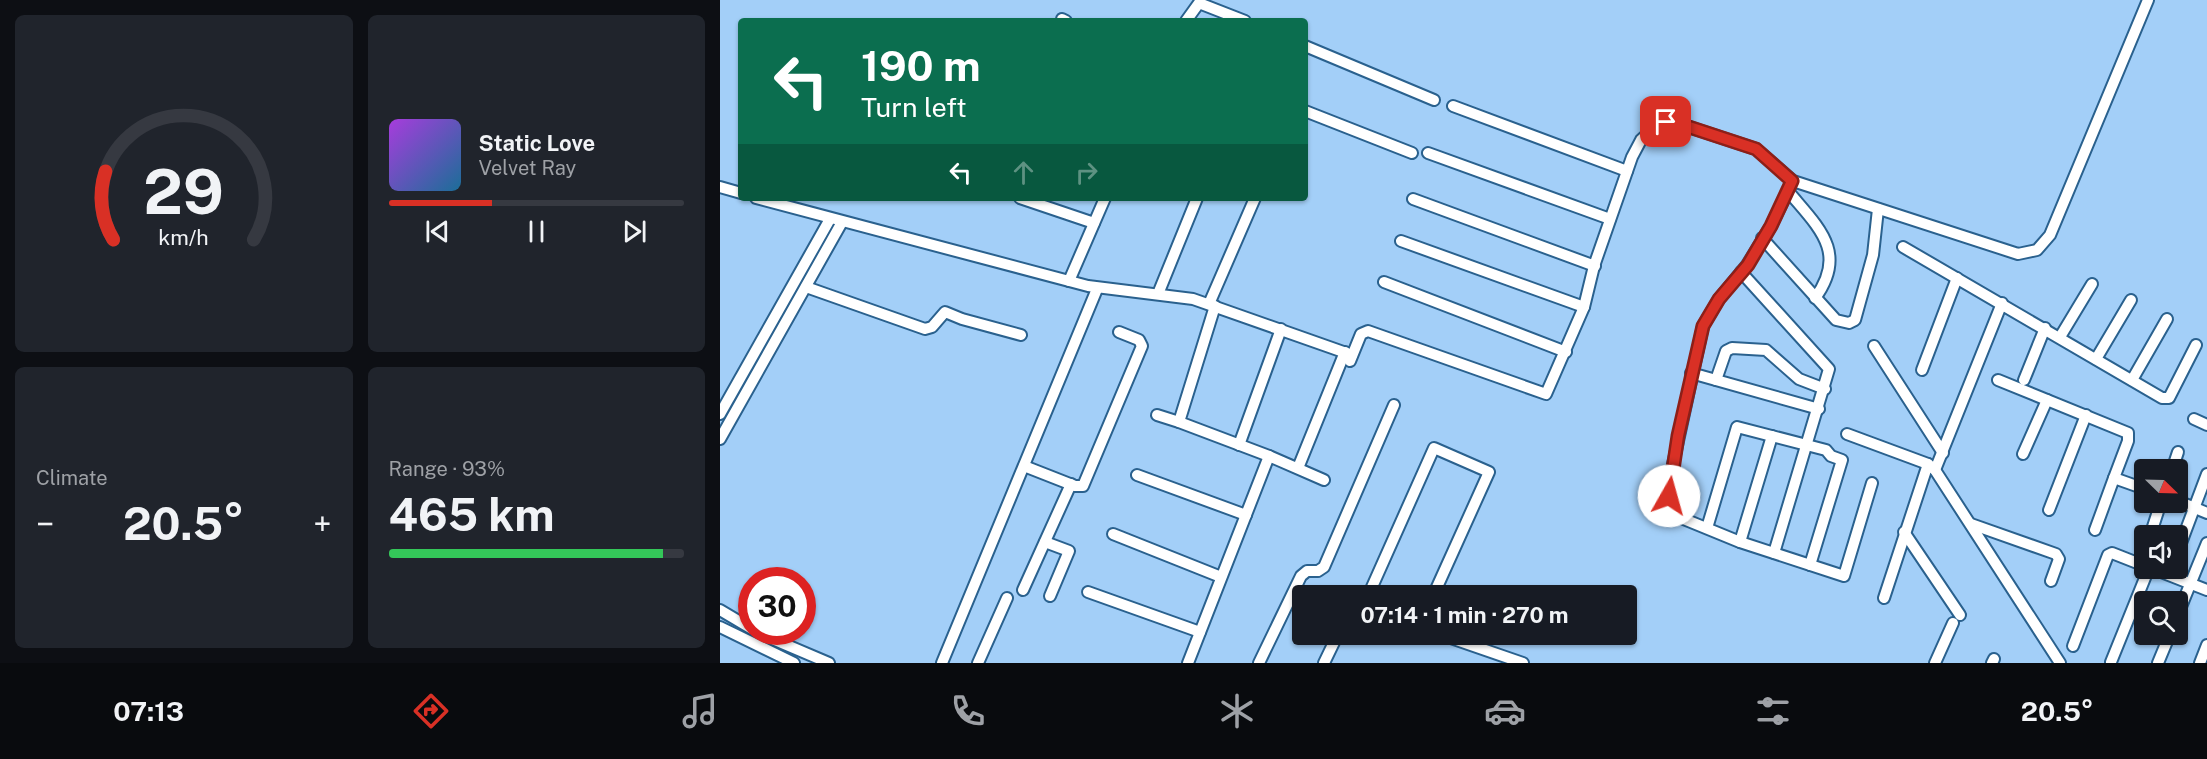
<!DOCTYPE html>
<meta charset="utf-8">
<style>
body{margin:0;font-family:"Public Sans",sans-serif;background:#20242c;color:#f1f3f6;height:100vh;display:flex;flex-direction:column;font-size:22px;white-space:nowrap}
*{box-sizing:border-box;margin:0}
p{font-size:20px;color:#9ea1a6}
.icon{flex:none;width:33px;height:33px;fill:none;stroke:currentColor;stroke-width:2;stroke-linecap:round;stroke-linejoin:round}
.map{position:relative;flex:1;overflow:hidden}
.details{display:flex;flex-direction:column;gap:15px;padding:15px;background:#0d0f14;width:720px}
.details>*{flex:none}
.hud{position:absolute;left:18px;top:18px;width:570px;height:183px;border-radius:6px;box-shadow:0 2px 4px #0004;background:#0b6e4f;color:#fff;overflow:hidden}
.needle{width:39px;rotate:113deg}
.tools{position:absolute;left:1414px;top:459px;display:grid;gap:12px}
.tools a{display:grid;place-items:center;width:54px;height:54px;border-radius:6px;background:#171b24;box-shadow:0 2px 4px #0004;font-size:30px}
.speed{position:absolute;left:18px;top:567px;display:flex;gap:12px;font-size:30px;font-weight:700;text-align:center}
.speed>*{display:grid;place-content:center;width:78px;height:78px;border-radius:50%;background:#171b24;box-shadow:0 2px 4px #0004;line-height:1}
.speed .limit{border:9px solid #d22;background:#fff;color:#111}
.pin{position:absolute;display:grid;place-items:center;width:51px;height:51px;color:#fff;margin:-26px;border-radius:12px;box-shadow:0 3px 9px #0006}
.me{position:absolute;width:66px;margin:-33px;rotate:7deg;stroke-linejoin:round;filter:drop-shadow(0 0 4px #0008)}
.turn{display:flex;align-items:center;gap:21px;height:126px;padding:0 24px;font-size:27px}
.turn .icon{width:78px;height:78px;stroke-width:2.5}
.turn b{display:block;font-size:42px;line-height:51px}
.lanes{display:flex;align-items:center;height:57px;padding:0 24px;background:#0003;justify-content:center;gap:30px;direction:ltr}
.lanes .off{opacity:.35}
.big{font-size:45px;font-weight:700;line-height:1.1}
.details .card{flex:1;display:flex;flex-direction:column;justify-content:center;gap:9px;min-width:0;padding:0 21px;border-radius:9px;background:#20242c}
.details .dial{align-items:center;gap:0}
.dial svg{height:156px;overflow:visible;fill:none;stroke:#363941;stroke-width:7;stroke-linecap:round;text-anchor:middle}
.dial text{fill:#f1f3f6;stroke:none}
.song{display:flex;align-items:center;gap:18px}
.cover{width:72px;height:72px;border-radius:9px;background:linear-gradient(135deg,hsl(280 70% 55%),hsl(200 70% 35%))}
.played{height:6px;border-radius:3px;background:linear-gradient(90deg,#d93025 35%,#363941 35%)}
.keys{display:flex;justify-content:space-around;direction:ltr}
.heat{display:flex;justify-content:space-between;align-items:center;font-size:33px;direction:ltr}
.charge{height:9px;border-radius:4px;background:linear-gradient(90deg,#34c759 93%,#363941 0)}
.details .tiles{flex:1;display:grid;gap:15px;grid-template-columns:repeat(2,1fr)}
.trip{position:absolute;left:572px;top:585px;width:345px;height:60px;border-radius:6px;background:#171b24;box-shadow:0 2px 4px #0004;font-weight:700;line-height:60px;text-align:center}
.tabs{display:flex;height:96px;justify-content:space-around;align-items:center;background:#090b0e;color:#9ea1a6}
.tabs .icon{width:42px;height:42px}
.tabs .current{color:#d93025}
.tabs b{font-size:27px;color:#f1f3f6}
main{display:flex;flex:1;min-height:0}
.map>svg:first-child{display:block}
</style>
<main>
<section class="details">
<div class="tiles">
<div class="card dial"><svg viewBox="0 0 100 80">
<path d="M14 69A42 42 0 1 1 86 69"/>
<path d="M14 69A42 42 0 0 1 10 34" stroke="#d93025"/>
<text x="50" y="56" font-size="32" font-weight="700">29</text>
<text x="50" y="72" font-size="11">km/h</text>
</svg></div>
<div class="card">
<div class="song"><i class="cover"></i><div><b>Static Love</b><p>Velvet Ray</p></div></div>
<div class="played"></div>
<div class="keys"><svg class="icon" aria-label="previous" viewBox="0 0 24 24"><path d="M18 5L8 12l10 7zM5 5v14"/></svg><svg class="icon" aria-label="pause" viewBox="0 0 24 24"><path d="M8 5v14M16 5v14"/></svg><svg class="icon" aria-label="next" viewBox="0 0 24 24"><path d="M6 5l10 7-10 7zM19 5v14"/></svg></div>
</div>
<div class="card"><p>Climate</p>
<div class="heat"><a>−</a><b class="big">20.5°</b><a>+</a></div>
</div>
<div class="card"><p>Range · 93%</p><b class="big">465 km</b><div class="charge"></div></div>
</div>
</section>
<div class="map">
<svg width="1487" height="663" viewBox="0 0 1487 663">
<rect width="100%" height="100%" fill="#a3cff8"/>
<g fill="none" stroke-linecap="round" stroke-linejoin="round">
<defs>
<g id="street">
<path d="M342,19L346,21"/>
<path d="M466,21L479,3L525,21"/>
<path d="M585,46L714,100"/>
<path d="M733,106L907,171"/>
<path d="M585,111L692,153"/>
<path d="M708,153L890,219"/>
<path d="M1073,181L1051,226L1027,265L999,299L983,326L950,478L949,496L950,509L954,515L1020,542L1124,576L1152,483"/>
<path d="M0,187L21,193"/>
<path d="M1068,191C1097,226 1129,252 1095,298"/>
<path d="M36,198L368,286L473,299L632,355"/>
<path d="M300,198L374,223"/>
<path d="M693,199L875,266"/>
<path d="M1042,238L1116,320L1129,323L1135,320L1153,255L1158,209"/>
<path d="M681,241L864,307"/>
<path d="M1183,247L1442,398H1449L1476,345"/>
<path d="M1021,272L1109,369L1054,553"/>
<path d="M349,281L385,198"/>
<path d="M664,282L846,352"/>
<path d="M86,287L205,329L212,327L225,312L242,319L301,335"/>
<path d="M438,294L477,198"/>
<path d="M489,304L535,198"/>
<path d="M495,306L459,422L549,456"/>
<path d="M1340,337L1372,284"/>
<path d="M1154,346L1223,453"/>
<path d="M1376,359L1411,300"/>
<path d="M630,361L641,334L648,331L826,394L864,307L874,266L912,157L921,140L934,128L946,122L960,124L1036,149L1073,181L1298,254L1317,250L1330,235L1428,0"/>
<path d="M1202,370L1237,278"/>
<path d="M971,373L1099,409"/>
<path d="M996,380L1006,351L1012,348L1046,350L1079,379L1105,389"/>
<path d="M1278,380L1408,433V441L1394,478L1425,489"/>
<path d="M1304,380L1325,328"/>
<path d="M1412,380L1447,319"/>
<path d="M0,414L110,219"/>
<path d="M437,415L459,422"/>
<path d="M1474,419L1487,425"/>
<path d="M1127,434L1208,464"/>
<path d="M0,439L122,222"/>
<path d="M519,445L561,329"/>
<path d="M1303,454L1327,400"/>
<path d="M304,466L355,486H363L422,346L419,340L399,332"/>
<path d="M578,468L625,352"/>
<path d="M1215,470L1282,303"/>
<path d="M1452,470L1458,452"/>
<path d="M417,475L526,515"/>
<path d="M1458,501L1487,513"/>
<path d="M1329,510L1366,415"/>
<path d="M1251,524L1336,554L1339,559L1331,581"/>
<path d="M987,528L1017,427L1106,450L1111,456L1122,460L1090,565"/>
<path d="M1375,530L1394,478"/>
<path d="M1184,532L1240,615"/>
<path d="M393,534L501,577"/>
<path d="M1430,536L1441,502"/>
<path d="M325,542L349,551L330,596"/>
<path d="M1020,542L1052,436"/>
<path d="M1458,551L1487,474"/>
<path d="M1431,568L1487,590"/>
<path d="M303,590L351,484"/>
<path d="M368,592L480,632"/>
<path d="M648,596L714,448L769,472L713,596"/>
<path d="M1164,598L1208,464L1215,470L1340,663"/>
<path d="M0,610L32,629"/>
<path d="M1458,614L1487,543"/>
<path d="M0,627L74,663"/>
<path d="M36,632L109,663"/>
<path d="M719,634L803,663"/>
<path d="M1353,646L1388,555L1392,553L1425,566"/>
<path d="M1391,662L1429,568"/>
<path d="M222,663L377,289"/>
<path d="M258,663L287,598"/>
<path d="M468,663L549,456L604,480"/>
<path d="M539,663L581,576L587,571H598L604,567L674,405"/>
<path d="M604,663L618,634"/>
<path d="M1215,663L1233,623"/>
<path d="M1272,663L1274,659"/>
<path d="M1438,663L1450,634"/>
<path d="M1480,663L1487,645"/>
</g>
</defs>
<use href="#street" stroke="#2a618e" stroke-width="14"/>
<use href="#street" stroke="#fff" stroke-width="10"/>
</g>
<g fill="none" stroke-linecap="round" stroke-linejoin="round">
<defs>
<path id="route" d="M946,122L960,124L1036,149L1072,181L1051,226L1028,265L999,299L983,326L958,436L949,496"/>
</defs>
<use href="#route" stroke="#8d1f18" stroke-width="15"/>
<use href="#route" stroke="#d93025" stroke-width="10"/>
</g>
</svg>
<div class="tools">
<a><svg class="needle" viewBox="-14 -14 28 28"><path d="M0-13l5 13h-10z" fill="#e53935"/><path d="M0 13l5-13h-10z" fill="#9ea1a6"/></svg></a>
<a><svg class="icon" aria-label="sound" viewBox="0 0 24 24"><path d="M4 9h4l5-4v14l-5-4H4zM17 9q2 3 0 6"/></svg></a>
<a><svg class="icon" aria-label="search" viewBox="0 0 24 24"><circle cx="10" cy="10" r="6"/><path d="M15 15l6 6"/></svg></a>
</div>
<div class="speed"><div class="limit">30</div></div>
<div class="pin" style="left:946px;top:122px;background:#d93025"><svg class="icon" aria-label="arrive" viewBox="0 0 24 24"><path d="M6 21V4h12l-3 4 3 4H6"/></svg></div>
<svg class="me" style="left:949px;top:496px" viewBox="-20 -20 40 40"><circle r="19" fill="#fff"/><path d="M0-13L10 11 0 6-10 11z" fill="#d93025"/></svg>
<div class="trip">07:14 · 1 min · 270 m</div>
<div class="hud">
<div class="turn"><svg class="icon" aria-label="left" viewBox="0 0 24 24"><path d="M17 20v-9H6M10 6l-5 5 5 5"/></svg><div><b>190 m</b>Turn left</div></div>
<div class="lanes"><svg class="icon" aria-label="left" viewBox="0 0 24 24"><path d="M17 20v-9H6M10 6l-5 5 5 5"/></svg><svg class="icon off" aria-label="ahead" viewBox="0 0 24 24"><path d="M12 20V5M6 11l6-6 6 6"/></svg><svg class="icon off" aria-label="right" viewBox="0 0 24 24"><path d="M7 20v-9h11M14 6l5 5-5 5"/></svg></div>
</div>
</div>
</main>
<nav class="tabs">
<b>07:13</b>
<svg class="icon current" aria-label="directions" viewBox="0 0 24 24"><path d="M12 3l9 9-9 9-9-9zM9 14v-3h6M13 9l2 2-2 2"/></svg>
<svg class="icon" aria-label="music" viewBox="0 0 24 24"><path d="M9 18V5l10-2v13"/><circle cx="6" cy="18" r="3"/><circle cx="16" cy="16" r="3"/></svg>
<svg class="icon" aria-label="phone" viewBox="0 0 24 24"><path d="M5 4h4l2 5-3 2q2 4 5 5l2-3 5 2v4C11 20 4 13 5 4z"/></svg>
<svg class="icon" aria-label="climate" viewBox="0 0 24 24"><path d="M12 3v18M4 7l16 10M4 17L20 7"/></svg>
<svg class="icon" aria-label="car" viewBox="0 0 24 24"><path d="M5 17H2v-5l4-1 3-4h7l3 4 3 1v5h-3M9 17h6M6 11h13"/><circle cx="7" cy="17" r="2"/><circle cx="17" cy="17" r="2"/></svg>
<svg class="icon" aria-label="filters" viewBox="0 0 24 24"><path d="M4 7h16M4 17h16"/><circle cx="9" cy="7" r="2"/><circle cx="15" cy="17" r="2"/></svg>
<b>20.5°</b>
</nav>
